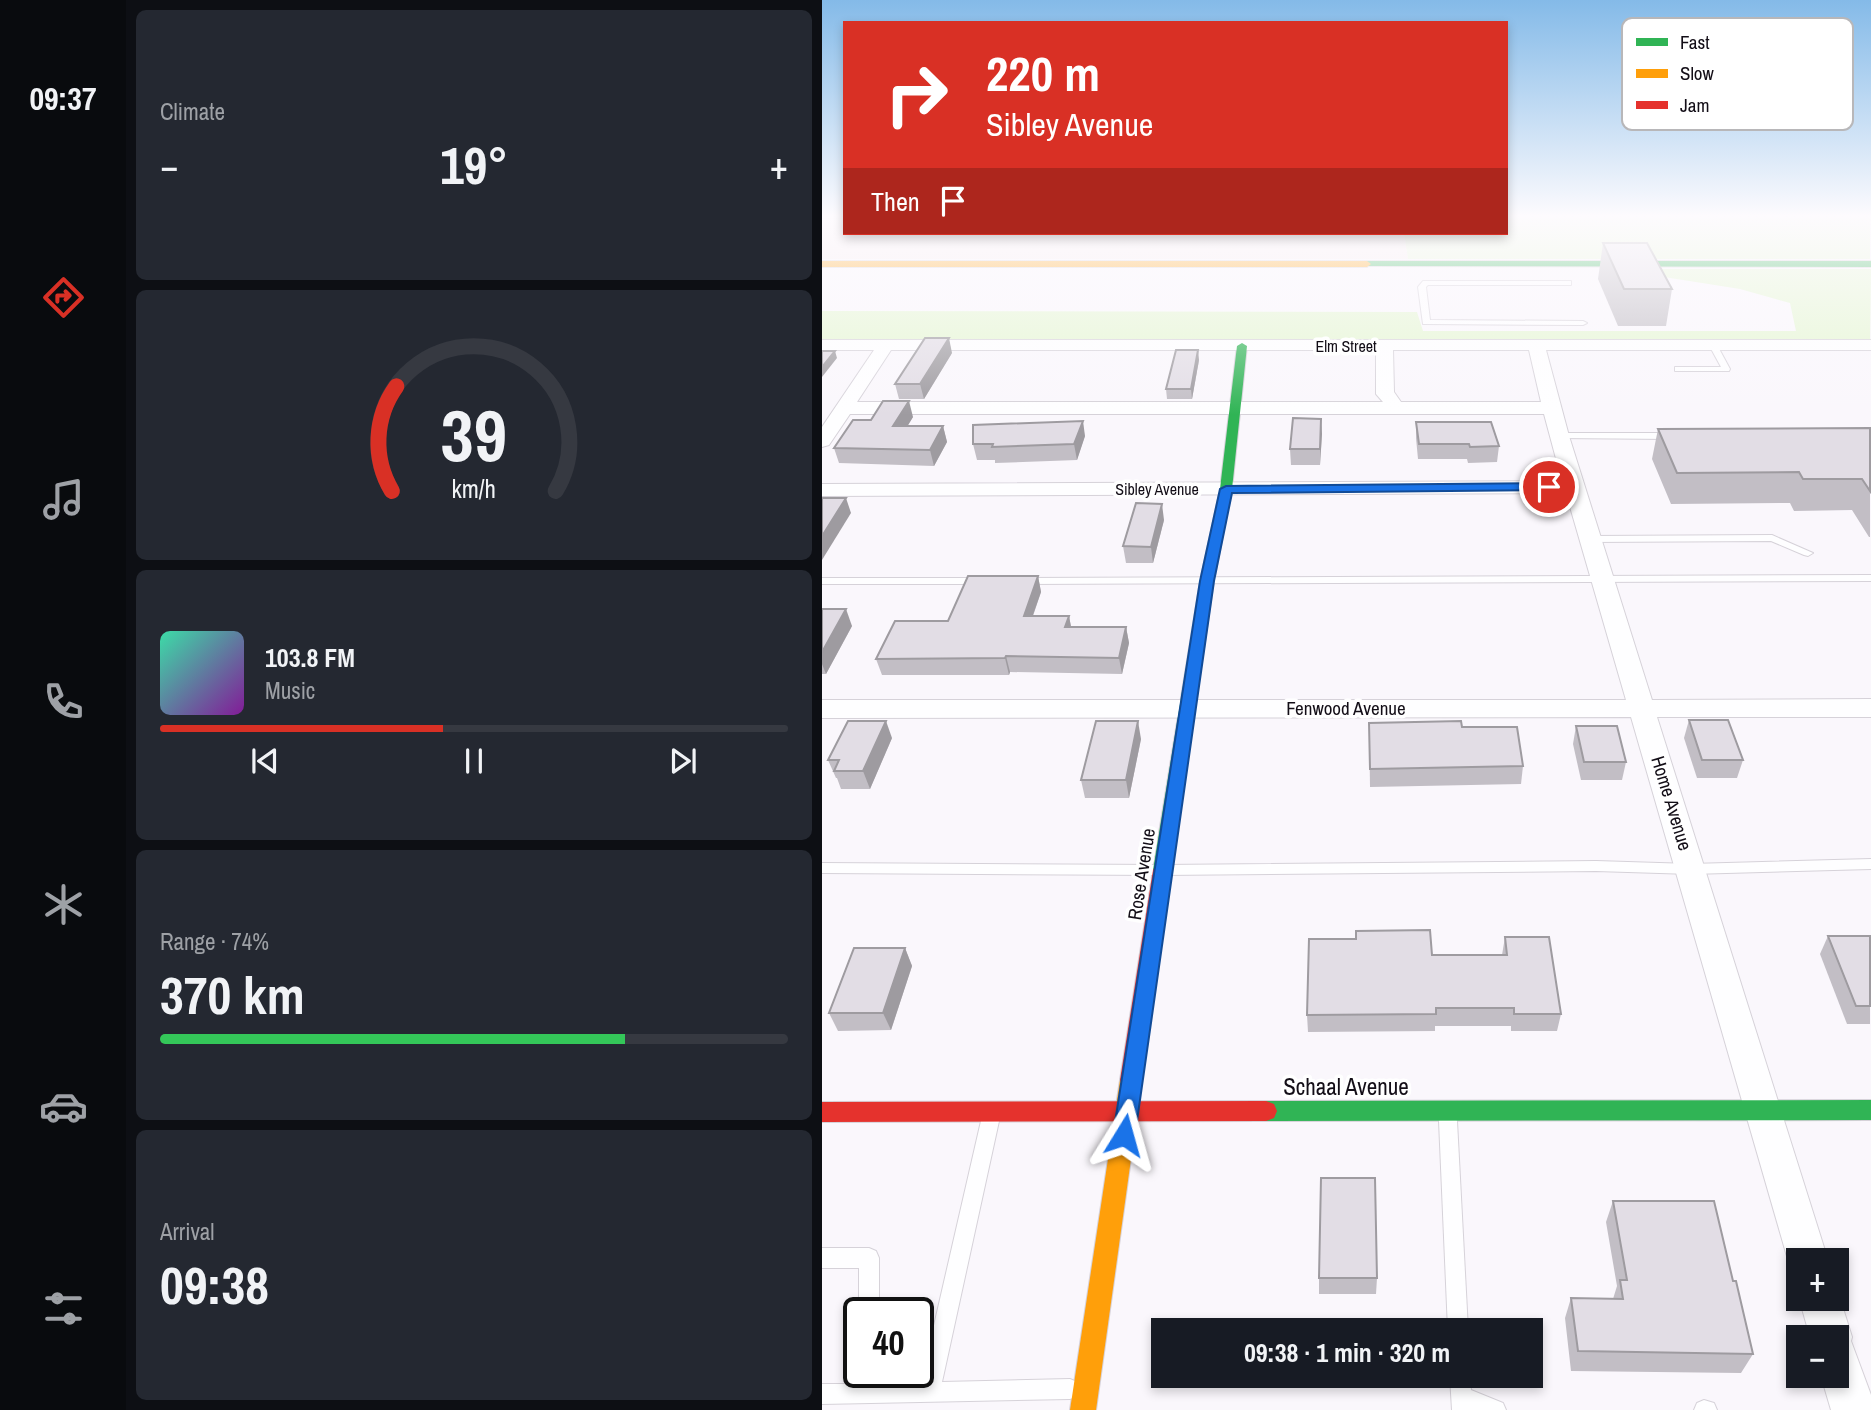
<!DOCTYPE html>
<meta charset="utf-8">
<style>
body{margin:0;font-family:"Archivo Narrow",sans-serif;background:#242831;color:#f1f3f6;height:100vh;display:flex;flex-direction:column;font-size:26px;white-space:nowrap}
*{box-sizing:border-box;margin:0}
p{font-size:23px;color:#9ea1a6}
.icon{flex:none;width:38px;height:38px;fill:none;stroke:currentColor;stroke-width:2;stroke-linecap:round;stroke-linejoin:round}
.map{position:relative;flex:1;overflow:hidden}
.details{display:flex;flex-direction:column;gap:10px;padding:10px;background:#0d0f14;width:696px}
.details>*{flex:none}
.top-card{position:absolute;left:21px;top:21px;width:665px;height:214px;border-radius:0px;box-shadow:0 4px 10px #0003;background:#d93025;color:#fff;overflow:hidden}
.buttons{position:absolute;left:964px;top:1248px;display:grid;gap:14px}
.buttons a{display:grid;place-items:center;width:63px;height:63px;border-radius:0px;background:#171b24;box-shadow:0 4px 10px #0003;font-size:35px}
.speed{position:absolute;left:21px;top:1297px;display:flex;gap:14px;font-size:35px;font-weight:700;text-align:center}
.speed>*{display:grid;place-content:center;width:91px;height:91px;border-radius:50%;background:#171b24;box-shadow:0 4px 10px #0003;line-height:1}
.speed .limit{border:4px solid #111;border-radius:10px;background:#fff;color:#111}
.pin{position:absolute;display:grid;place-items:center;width:60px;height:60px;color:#fff;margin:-30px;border:4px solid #fff;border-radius:50%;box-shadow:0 2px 7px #0007}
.me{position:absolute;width:77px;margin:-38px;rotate:8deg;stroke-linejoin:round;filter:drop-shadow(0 0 5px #0008)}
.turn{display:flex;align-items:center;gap:24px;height:147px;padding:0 28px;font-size:32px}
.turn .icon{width:91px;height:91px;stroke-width:2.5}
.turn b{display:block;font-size:49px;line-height:60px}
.then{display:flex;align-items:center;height:66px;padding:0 28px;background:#0003;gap:14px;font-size:26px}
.big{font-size:52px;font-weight:800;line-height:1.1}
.details .card{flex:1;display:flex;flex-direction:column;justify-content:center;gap:10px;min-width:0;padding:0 24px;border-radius:10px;background:#242831}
.details .dial{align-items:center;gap:0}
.dial svg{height:182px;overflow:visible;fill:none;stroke:#363941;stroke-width:7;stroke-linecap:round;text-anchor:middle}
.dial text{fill:#f1f3f6;stroke:none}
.song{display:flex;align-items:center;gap:21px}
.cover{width:84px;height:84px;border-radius:10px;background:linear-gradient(135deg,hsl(160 70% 55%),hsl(290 70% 35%))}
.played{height:7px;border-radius:4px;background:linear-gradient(90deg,#d93025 45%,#363941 45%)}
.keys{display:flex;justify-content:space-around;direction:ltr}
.heat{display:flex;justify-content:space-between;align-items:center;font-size:38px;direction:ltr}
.charge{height:10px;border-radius:5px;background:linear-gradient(90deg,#34c759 74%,#363941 0)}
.trip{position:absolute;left:329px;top:1318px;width:392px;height:70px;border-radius:0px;background:#171b24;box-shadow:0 4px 10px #0003;font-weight:800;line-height:70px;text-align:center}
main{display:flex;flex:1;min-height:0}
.dock{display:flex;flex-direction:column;width:126px;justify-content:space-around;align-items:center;background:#090b0e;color:#9ea1a6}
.dock .icon{width:49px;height:49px}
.dock .current{color:#d93025}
.dock b{font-size:32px;color:#f1f3f6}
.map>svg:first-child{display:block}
</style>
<main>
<nav class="dock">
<b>09:37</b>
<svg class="icon current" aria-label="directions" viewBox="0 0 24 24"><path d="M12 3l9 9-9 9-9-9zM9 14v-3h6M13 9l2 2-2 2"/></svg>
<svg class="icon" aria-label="music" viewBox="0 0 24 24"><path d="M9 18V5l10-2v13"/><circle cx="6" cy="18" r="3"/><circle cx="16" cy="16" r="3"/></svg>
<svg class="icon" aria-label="phone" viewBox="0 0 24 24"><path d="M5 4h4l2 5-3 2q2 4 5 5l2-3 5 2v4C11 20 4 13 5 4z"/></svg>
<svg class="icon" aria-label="climate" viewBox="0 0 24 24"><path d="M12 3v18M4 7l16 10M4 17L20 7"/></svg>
<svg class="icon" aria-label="car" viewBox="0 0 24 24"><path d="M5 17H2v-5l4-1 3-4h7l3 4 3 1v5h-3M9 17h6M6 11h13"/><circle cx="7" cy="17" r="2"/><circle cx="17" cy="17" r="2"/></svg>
<svg class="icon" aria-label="filters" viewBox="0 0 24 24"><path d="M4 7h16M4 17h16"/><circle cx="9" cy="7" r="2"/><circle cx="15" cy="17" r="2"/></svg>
</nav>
<section class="details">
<div class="card"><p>Climate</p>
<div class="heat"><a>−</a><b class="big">19°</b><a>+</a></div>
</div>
<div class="card dial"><svg viewBox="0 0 100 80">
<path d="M14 69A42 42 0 1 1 86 69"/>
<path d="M14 69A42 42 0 0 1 16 23" stroke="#d93025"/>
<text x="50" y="56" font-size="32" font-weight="700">39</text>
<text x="50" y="72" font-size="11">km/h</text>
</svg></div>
<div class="card">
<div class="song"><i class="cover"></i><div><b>103.8 FM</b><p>Music</p></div></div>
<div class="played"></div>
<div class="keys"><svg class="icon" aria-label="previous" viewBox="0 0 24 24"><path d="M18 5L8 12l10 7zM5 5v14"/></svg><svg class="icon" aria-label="pause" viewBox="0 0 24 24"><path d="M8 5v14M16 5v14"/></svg><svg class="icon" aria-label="next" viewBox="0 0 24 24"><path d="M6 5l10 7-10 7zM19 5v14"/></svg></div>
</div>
<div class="card"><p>Range · 74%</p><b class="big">370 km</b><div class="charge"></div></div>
<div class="card"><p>Arrival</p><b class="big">09:38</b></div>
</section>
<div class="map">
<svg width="1049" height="1410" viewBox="0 0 1049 1410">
<rect width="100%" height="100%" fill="#faf7fc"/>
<path fill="#f7eaec" d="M0,217H23V233H582L586,259H0Z"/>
<g fill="#e4f6d1">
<path d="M684,217H1048V259H586L582,233H684Z"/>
<path d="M834,269H1049L1048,345H0V311L595,312L601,331H974L968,303L918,289L842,277Z"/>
</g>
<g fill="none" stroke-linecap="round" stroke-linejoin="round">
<defs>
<g id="lane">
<path d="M601,281H749V285H606L604,287L608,320L761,321L765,323L761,325L601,324L596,287Z"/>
<path d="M888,343L895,345L908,369L907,371H853V367H899L887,345Z"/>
<path d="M737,433H848L852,436L848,439L734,438L733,436Z"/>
<path d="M950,535L991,553L986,556L982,555L949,541L769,542L764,539L769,536Z"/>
<path d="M1049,575V581L202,584L197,581L202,578Z"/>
<path d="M0,578H159L164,581L159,584H0Z"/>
<path d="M1049,859V869L869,874L774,871L340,875L0,873V863L340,865L774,861L869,864Z"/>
<path d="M168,1113L174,1115L177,1121L120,1382L248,1379L255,1382L258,1389L255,1396L248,1399L0,1404V1384H36L37,1370V1372H56V1383L99,1382L159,1121L162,1115Z"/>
<path d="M626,1113L632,1115L635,1121L646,1330H626L617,1121L620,1115Z"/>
<path d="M0,1248H47L54,1251L57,1258V1312H37V1268H0Z"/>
<path d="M628,1376H648L649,1390L681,1403L684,1410H630Z"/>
<path d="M882,1400L892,1403L895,1410H872L875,1403Z"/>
</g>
<g id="street">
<path d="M0,340H1049V350H724L747,436L830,700L1049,699V717H835L1006,1260H976V1276L972,1274L966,1260L809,717L0,718V700H804L744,493L0,496V484L740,481L722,414H28L7,445L0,447V427L52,350H0ZM69,350H554V394L561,402H35ZM571,350H707L719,402H579L572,392Z"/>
<path d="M1015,1289L1030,1337L1029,1341L1049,1395V1410H1009L999,1376H1015V1337H988L977,1298H1015Z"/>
</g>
<g id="fast">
<path d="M545,261H1049V267L542,266L541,264Z"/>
<path d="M420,343L425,346L410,489L392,581L349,870L346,875L340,877L334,875L331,870L378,581L398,489L415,346Z"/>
<path d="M1049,1100V1120L444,1121L436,1118L433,1111L436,1104L444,1101Z"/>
</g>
<g id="slow">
<path d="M0,261H545L549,264L545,267H0Z"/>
<path d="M309,1070L317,1073L320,1080L274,1410H248L298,1080L301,1073Z"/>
</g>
<g id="jam">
<path d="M340,863L346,865L349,870L320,1080L317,1087L309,1090L301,1087L298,1080L331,870L334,865Z"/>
<path d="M444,1101L452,1104L455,1111L452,1118L444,1121L0,1122V1102Z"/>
</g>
</defs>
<use href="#lane" stroke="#d6d2d9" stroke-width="2"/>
<use href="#street" stroke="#d6d2d9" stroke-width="2"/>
<use href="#fast" stroke="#d6d2d9" stroke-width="2"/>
<use href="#slow" stroke="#d6d2d9" stroke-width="2"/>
<use href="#jam" stroke="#d6d2d9" stroke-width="2"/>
<use href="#lane" fill="#fefeff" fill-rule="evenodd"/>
<use href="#street" fill="#fefeff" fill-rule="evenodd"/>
<use href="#fast" fill="#30b455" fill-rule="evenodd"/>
<use href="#slow" fill="#ff9f0a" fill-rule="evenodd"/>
<use href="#jam" fill="#e5322d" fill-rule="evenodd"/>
</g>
<g fill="#c2bec5">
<path d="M781,243L850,289L844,326H796L776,279Z"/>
<path d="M130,353L102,399H77L73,384Z"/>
<path d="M377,360L370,399H345L344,389Z"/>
<path d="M91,417L85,426H121L125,442L112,466L17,463L12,448L49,420Z"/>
<path d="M499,419L498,465H469L468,449Z"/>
<path d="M594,422L677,446L675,462L646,463L645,459H596L594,438Z"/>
<path d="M1048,428V537H1047L1030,510L972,511L968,503L849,504L830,459L836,429Z"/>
<path d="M263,436L255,460L173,463V460H155L151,444Z"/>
<path d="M342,520L331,563H304L301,546Z"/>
<path d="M216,576L219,592L211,616H247L249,627H304L307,643L300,674L188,672L187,675H60L54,659Z"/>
<path d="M0,609L30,626L4,674H0Z"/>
<path d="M867,720L921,760L915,778H875L862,738Z"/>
<path d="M547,723L640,727L701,766L699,784L548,787Z"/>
<path d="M754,726L804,762L800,780H759L751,744Z"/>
<path d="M70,738L48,789H19L15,778H14L6,760Z"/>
<path d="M319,739L307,798H263L259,780Z"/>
<path d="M1006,936H1048V1024H1025L998,954Z"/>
<path d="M683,937L739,1014L735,1031H689V1026H613V1031L486,1032L485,1015L610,955H680Z"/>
<path d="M83,948L90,966L69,1030L16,1031L7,1013Z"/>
<path d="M791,1201L911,1281L931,1354L919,1373L749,1371L743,1318L749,1298L791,1299L795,1286L784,1222Z"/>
<path d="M497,1278H555L554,1294H497Z"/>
</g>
<g fill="#9e9ba0">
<path d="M127,338L130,353L102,399L98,384Z"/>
<path d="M376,350L377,360L370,399L369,389Z"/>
<path d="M13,351L15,358L0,377V367Z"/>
<path d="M87,401L91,417L76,442L71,426Z"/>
<path d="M499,419L500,434L498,465V449Z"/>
<path d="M261,421L263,436L255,460L252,444Z"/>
<path d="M121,426L125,442L112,466L108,450Z"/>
<path d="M24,498L29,513L0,560V536Z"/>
<path d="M340,504L342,520L331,563L329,547Z"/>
<path d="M216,576L219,592L205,632L202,616Z"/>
<path d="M24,609L30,626L4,674L0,664V652Z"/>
<path d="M247,616L250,632L243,627Z"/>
<path d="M304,627L307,643L300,674L297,658Z"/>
<path d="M184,656L188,672L187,675L183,658Z"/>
<path d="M64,721L70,738L48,789L41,771Z"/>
<path d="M316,721L319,739L307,798L304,780Z"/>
<path d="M83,948L90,966L69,1030L61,1013Z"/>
</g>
<g fill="#e2dde5" stroke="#9e9ba0" stroke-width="2">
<path d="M781,243H825L850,289H802Z"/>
<path d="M103,338H127L98,384H73Z"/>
<path d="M354,350H376L369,389H344Z"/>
<path d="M0,351H13L0,367Z"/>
<path d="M61,401H87L71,426H121L108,450L12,448L31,420H49Z"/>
<path d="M471,418L499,419L498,449H468Z"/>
<path d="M261,421L252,444L170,447L171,444H151V425Z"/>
<path d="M594,422H669L677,446L648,447L647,444H597Z"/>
<path d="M1048,428V491L1040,479H981L977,472L855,473L836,429Z"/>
<path d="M0,498H24L0,536Z"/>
<path d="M314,503L340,504L329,547L301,546Z"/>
<path d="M146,576H216L202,616H247L243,627H304L297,658L184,656L183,658L54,659L73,621H126Z"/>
<path d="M0,609H24L0,652Z"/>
<path d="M867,720H906L921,760H880Z"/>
<path d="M26,721H64L41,771H12L17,760H6Z"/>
<path d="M274,721H316L304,780H259Z"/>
<path d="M639,721L640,727H695L701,766L548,769L547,723Z"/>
<path d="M754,726H795L804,762H762Z"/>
<path d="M608,930L610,955H685L683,937H727L739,1014H692V1008H614V1014L485,1015L487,939H534V931Z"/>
<path d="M1006,936H1048V1006H1034Z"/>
<path d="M32,948H83L61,1013H7Z"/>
<path d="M499,1178H553L555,1278H497Z"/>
<path d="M791,1201H892L911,1281H914L931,1354L756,1351L749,1298L801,1299L798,1280H805Z"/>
</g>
<linearGradient id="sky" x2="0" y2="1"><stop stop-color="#84bae8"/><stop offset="0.52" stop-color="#fdfbfe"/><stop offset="1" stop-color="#fdfbfe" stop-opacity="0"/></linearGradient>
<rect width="1049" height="415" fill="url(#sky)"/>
<path fill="#1a73e8" stroke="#114b97" stroke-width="2" d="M727,483L733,487L731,490L410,493L392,581L313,1135L310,1143L302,1146L294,1143L291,1135L378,581L398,489L404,486Z"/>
<g text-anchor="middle" stroke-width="7" stroke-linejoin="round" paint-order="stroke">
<g font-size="16" fill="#130e17" stroke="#fff">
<text x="524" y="352">Elm Street</text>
<text x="335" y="495">Sibley Avenue</text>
</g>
<g font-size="19" fill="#130e17" stroke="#fff">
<text x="524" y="715">Fenwood Avenue</text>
<text transform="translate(850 803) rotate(73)" y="7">Home Avenue</text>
<text transform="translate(319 874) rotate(-81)" y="7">Rose Avenue</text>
</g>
<g font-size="23" fill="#130e17" stroke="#fff">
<text x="524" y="1095">Schaal Avenue</text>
</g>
</g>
<rect x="800" y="18" width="231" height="112" rx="10" fill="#fff" stroke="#b8b7b9" stroke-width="2"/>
<rect x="814" y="38" width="32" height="8" fill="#30b455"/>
<rect x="814" y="69" width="32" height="9" fill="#ff9f0a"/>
<rect x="814" y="101" width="32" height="8" fill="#e5322d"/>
<g font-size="19" fill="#130e17">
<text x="858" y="49">Fast</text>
<text x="858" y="80">Slow</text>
<text x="858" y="112">Jam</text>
</g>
</svg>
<div class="buttons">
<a>+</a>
<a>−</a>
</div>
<div class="speed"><div class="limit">40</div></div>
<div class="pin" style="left:727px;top:487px;background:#d93025"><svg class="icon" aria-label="arrive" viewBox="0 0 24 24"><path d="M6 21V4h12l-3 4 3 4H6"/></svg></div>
<svg class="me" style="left:302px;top:1135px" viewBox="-20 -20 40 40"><path d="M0-17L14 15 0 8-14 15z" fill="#1a73e8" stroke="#fff" stroke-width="4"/></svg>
<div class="trip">09:38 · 1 min · 320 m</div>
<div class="top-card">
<div class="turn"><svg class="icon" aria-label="right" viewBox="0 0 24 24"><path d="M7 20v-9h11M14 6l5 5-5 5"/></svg><div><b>220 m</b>Sibley Avenue</div></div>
<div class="then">Then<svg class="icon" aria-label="arrive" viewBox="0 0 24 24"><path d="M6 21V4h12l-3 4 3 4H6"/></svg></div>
</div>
</div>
</main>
